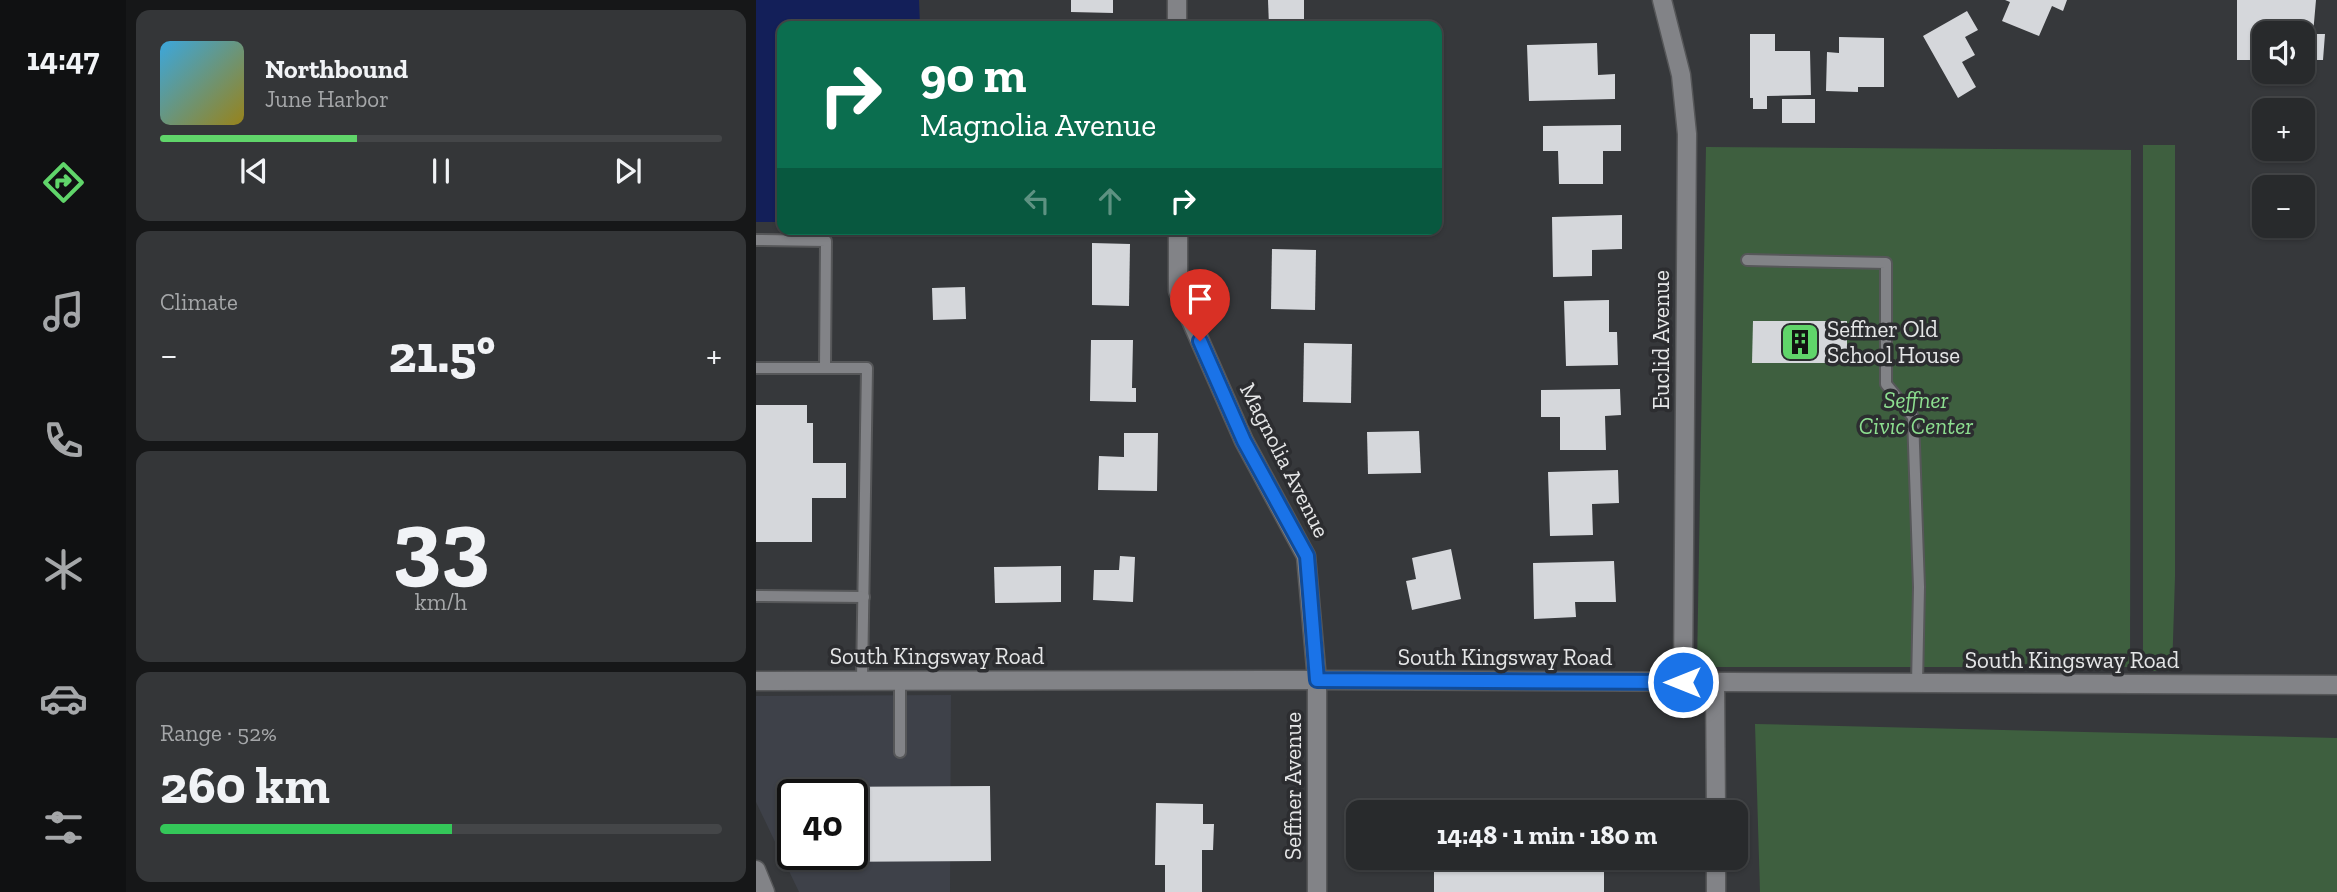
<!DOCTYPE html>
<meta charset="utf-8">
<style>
body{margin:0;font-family:"Zilla Slab",serif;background:#343638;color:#f1f3f6;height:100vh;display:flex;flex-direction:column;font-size:26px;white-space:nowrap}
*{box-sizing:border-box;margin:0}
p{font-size:23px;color:#a5a7a9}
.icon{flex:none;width:38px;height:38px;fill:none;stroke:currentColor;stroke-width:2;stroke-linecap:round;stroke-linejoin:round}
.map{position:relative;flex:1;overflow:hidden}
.details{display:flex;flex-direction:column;gap:10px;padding:10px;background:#161718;width:630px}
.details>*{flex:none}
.top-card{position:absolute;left:21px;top:21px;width:665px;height:214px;border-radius:14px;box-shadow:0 2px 5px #0004,0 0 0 2px #444648;background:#0b6e4f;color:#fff;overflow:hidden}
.fabs{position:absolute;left:1496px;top:21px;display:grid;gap:14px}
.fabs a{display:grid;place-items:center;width:63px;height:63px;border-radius:14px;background:#282a2c;box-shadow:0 2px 5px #0004,0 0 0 2px #444648;font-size:35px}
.speed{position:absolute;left:21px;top:779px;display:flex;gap:14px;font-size:35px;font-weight:700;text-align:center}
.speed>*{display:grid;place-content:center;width:91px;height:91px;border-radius:50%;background:#282a2c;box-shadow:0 2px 5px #0004,0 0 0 2px #444648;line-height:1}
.speed .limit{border:4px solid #111;border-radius:10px;background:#fff;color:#111}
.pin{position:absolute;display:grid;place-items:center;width:60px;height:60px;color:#fff;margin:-72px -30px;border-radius:50% 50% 50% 0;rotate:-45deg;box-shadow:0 0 7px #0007}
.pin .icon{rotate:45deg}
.me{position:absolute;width:77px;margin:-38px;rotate:270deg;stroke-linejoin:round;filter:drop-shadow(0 0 5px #0008)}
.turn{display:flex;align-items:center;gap:24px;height:147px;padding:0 28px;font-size:32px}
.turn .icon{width:91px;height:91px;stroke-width:2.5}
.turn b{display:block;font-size:49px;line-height:60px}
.lanes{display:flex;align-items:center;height:66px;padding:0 28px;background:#0003;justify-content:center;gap:35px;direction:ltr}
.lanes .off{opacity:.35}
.big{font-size:52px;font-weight:800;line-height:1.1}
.details .card{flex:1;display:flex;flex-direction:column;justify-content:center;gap:10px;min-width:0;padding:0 24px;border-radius:14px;background:#343638}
.details .dial{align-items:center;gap:0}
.dial b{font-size:91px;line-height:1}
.song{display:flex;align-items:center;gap:21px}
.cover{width:84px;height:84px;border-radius:10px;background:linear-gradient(135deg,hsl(200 70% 55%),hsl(50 70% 35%))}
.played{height:7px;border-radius:4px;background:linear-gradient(90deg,#60d56a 35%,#444648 35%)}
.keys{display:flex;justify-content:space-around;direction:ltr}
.heat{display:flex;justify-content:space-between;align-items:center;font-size:38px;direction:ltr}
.charge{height:10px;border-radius:5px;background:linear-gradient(90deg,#34c759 52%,#444648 0)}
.trip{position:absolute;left:590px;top:800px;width:402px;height:70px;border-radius:14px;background:#282a2c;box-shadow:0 2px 5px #0004,0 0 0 2px #444648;font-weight:800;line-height:70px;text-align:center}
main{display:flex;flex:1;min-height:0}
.dock{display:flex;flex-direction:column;width:126px;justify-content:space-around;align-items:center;background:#101112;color:#a5a7a9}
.dock .icon{width:49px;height:49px}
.dock .active{color:#60d56a}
.dock b{font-size:32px;color:#f1f3f6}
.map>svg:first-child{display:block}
</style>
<main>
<nav class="dock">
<b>14:47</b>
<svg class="icon active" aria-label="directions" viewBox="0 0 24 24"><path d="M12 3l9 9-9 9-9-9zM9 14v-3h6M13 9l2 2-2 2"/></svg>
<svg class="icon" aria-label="music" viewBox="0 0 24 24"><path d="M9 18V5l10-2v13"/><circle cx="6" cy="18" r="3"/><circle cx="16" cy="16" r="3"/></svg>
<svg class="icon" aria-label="phone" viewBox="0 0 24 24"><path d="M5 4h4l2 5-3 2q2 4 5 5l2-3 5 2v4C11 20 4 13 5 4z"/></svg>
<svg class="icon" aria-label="climate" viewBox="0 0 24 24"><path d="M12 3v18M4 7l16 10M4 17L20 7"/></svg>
<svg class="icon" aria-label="car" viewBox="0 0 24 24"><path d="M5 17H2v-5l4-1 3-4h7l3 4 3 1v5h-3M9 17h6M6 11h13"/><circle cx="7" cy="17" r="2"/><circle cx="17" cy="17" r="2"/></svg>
<svg class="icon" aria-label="filters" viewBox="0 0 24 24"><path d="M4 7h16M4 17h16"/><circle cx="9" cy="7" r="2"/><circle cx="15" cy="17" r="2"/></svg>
</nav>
<section class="details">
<div class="card">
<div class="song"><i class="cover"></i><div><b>Northbound</b><p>June Harbor</p></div></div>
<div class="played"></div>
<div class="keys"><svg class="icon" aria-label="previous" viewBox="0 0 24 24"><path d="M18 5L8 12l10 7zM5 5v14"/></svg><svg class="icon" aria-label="pause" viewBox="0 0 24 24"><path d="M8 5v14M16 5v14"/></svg><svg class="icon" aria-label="next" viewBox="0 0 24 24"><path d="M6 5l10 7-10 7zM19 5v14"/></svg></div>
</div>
<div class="card"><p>Climate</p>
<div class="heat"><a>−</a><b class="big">21.5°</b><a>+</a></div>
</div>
<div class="card dial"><b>33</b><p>km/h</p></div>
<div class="card"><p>Range · 52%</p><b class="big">260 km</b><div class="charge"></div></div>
</section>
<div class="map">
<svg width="1581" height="892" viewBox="0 0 1581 892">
<rect width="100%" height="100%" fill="#36383b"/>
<path fill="#3e4149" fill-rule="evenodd" d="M195,695L194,892H43L0,802V696ZM37,794H96V854H37Z"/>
<g fill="#3e5f3f">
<path d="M1387,145H1419V577L1416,671H1387Z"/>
<path d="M950,147L1375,150L1374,667H941Z"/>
<path d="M999,724L1581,738V892H1004Z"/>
</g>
<path fill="#131f59" d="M0,0H163L164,26H26V222H0Z"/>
<g fill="#d5d7db">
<path d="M315,0H357V13L315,12Z"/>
<path d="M512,0H548V26H513Z"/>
<path d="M1249,0H1311L1307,11L1296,6L1283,36L1246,21L1254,2Z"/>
<path d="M1481,0H1560L1557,34H1569L1567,60H1547V33H1508V60H1481Z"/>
<path d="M1211,11L1222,30L1209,37L1219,55L1206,62L1220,87L1202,98L1167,36Z"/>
<path d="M994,34H1019V51H1054L1055,95L1011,96V109H997V98H994Z"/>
<path d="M1083,37L1128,38V87H1102V92L1070,91L1071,52L1083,53Z"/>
<path d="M841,43L842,75L859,74V99L773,101L771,45Z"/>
<rect x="1026" y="99" width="33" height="24"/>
<path d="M865,125V151H847V184H803L802,151H787V126Z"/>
<path d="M866,215V249L836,250V276L797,277L796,217Z"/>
<path d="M336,243L374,244L373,306L336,305Z"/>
<path d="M516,249L560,250L559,310L515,309Z"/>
<path d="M209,287L210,319L177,320L176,288Z"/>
<path d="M853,300V332H861L862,365L810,366L808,301Z"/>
<path d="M997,321H1091V363H996Z"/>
<path d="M335,340H377L376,388H380V402L334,401Z"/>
<path d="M548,343L596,344L595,403L547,402Z"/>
<path d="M864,389L865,415L849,416L850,450H804V417H785V390Z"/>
<path d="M0,405H51V423H57V463H90V498H56V542H0Z"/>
<path d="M663,431L665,473L612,474L611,432Z"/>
<path d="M368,433H402L401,491L342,490L343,456L368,457Z"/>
<path d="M862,470L863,503L836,504L837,535L794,536L792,472Z"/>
<path d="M695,549L705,599L656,610L650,581L660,579L656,558Z"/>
<path d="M364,556L379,557L377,602L337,600L338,570H363Z"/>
<path d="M858,561L860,602H819L820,617L778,619L777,563Z"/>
<path d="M305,566V602L239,603L238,567Z"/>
<path d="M234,786L235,861L58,862V854H96V794H57V787Z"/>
<path d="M400,803L447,804V824H458L457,850H446V892H409V865H399Z"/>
<path d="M709,858H821V863H848V892H678V864H709Z"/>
</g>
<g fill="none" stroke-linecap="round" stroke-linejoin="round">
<defs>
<g id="lane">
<path d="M0,240L70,241L69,368"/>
<path d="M991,260L1130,263V384L1157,417L1163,587L1161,684"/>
<path d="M0,368H111L106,680"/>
<path d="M0,596L108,597"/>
<path d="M144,680V752"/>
</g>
<g id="street">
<path d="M421,0V26"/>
<path d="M906,0L925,75L931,134L927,682"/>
<path d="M422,229V291L488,441L550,556L561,680V892"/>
<path d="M959,682L960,812"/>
<path d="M960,858V892"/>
</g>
<g id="secondary">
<path d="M0,681L561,680L1581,685"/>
<path d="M0,870L9,892"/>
</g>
</defs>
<use href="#lane" stroke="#565759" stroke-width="14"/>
<use href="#street" stroke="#565759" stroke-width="21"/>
<use href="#secondary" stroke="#565759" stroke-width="21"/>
<use href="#lane" stroke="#828387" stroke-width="10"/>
<use href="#street" stroke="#828387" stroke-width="18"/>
<use href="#secondary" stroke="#828387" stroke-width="18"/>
</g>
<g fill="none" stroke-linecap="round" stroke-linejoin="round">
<defs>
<path id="route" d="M444,341L488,441L551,556L561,680L927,682"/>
</defs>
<use href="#route" stroke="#114b97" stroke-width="18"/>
<use href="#route" stroke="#1a73e8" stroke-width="12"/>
</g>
<defs>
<symbol id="building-square" viewBox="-11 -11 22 22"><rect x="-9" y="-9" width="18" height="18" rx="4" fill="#60d56a" stroke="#2c2d30"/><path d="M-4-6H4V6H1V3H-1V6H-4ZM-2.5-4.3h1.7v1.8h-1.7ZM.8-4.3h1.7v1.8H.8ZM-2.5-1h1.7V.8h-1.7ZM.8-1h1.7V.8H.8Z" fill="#111"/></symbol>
</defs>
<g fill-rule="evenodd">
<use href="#building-square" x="1022" y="320" width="44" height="44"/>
</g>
<g text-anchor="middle" stroke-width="7" stroke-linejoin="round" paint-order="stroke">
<g font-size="23" fill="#e5e6e7" stroke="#2c2d30" text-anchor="start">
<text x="1071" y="337">Seffner Old<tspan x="1071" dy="26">School House</tspan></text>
</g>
<g font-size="23" fill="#e5e6e7" stroke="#2c2d30">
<text transform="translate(905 340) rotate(-90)" y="8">Euclid Avenue</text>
<text transform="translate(529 460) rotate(63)" y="8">Magnolia Avenue</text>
<text x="181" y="664">South Kingsway Road</text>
<text x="749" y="665">South Kingsway Road</text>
<text x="1316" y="668">South Kingsway Road</text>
<text transform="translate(537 786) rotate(-90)" y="8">Seffner Avenue</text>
</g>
<g font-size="23" font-style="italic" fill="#8ddf90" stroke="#2c2d30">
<text x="1160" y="408">Seffner<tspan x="1160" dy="26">Civic Center</tspan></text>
</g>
</g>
</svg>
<div class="fabs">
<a><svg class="icon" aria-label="sound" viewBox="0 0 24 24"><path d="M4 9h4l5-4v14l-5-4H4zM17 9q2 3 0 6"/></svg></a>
<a>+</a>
<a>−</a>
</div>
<div class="speed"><div class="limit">40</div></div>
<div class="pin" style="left:444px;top:341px;background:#d93025"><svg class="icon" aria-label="arrive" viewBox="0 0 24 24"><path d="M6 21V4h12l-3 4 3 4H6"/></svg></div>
<svg class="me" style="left:927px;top:682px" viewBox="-20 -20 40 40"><circle r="17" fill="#1a73e8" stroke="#fff" stroke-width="3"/><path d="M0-11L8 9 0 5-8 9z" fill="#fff"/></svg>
<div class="trip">14:48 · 1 min · 180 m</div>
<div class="top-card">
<div class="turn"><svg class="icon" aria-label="right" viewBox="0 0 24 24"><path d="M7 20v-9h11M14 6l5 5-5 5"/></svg><div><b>90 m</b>Magnolia Avenue</div></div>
<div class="lanes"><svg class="icon off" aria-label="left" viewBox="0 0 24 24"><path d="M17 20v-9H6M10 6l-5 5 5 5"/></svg><svg class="icon off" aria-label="ahead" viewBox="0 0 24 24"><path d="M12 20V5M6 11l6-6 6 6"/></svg><svg class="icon" aria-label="right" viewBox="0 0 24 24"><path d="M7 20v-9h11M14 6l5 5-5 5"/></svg></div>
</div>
</div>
</main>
